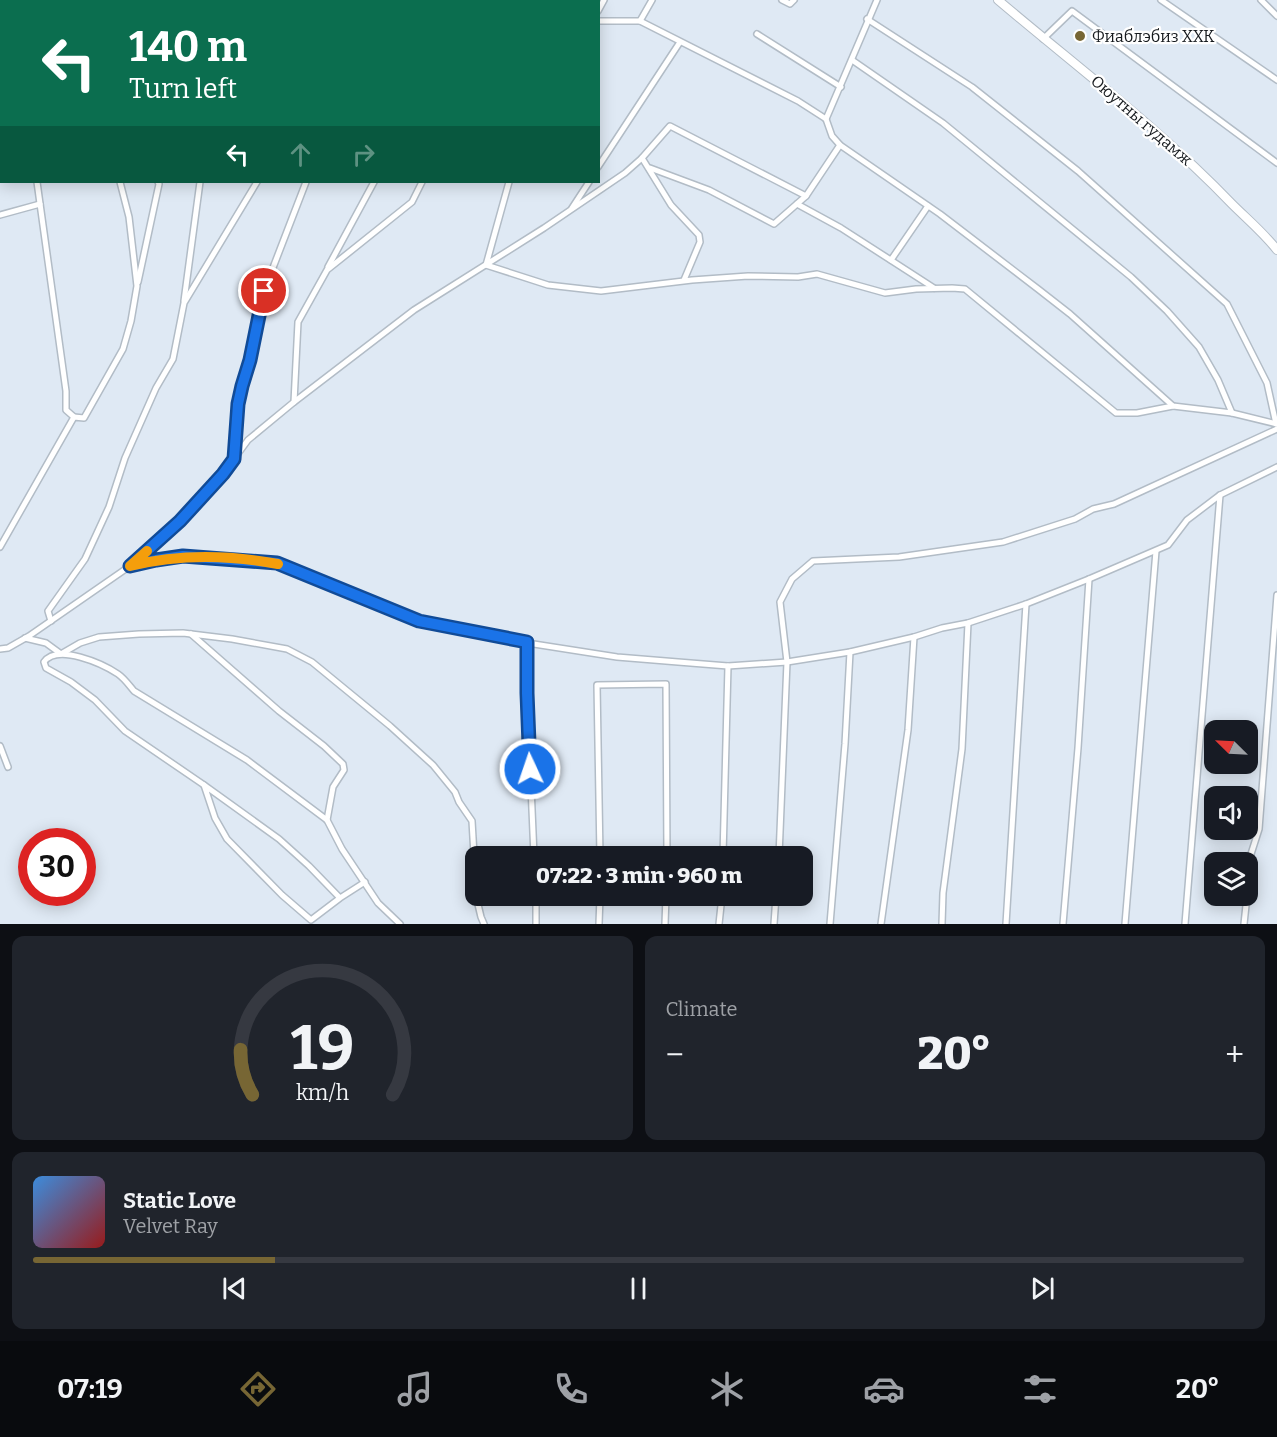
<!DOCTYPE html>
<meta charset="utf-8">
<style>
body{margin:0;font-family:Bitter,serif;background:#20242c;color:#f1f3f6;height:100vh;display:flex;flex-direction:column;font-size:22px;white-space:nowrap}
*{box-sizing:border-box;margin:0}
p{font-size:20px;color:#9ea1a6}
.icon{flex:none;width:33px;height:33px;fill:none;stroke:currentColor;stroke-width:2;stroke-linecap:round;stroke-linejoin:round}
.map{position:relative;height:924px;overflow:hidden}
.details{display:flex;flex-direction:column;gap:12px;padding:12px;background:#0d0f14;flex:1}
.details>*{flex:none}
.banner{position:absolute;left:0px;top:0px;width:600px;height:183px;box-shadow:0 3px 15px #0003;background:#0b6e4f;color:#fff;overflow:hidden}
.needle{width:39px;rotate:294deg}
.fabs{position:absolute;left:1204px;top:720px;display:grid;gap:12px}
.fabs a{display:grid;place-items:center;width:54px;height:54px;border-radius:12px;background:#171b24;box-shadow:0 3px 15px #0003;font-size:30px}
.speed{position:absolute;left:18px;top:828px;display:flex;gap:12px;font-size:30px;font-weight:700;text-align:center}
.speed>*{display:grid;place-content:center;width:78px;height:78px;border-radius:50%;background:#171b24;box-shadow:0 3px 15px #0003;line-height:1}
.speed .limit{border:9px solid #d22;background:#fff;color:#111}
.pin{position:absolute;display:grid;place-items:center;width:51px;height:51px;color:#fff;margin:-26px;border:3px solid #fff;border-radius:50%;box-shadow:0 2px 6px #0007}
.me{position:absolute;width:66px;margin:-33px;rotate:357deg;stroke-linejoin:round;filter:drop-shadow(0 0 4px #0008)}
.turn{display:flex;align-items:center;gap:21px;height:126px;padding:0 30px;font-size:27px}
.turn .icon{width:78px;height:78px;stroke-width:2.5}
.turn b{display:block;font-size:42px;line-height:51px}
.lanes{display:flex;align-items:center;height:57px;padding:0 30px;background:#0003;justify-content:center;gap:30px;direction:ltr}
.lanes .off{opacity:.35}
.big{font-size:45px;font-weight:800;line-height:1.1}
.details .card{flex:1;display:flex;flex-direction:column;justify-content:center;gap:9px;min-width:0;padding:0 21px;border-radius:12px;background:#20242c}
.details .dial{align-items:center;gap:0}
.dial svg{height:156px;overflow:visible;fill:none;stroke:#363941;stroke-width:7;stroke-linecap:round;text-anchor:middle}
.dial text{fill:#f1f3f6;stroke:none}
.song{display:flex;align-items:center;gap:18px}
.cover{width:72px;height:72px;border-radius:9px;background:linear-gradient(135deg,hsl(210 70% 55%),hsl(0 70% 35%))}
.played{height:6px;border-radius:3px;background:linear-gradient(90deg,#776634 20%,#363941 20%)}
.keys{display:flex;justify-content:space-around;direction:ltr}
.heat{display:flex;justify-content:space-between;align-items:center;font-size:33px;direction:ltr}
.details .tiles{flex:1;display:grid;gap:12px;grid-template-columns:1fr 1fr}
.card:last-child{grid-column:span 2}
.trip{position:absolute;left:465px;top:846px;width:348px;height:60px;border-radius:12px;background:#171b24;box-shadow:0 3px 15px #0003;font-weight:800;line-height:60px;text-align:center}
.tabs{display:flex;height:96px;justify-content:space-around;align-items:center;background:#090b0e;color:#9ea1a6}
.tabs .icon{width:42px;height:42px}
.tabs .active{color:#776634}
.tabs b{font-size:27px;color:#f1f3f6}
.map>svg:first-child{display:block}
</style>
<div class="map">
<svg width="1277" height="924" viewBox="0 0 1277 924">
<rect width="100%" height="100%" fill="#dfe9f4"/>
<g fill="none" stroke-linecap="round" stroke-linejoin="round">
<defs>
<g id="street">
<path d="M6,0L7,2"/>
<path d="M94,0V2"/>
<path d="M542,0L546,2"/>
<path d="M782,0L790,4L794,0"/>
<path d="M1161,0L1277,80"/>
<path d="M1261,0L1277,16"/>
<path d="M138,2V0"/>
<path d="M272,2L273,0"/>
<path d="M342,2L343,0"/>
<path d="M387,2L388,0"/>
<path d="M472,2L473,0"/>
<path d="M506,2L507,0"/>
<path d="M557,2V0"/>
<path d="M598,11L604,0"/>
<path d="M867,19L972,87L1078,171L1227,304L1267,383L1276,424"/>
<path d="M598,21H640L798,101L826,119L832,136L840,145L940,214L1038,289L1070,314L1173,406L1232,413L1277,424"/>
<path d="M640,21L652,0"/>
<path d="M757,34L841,87"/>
<path d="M1043,39L1072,11L1277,163"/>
<path d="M0,56L2,58"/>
<path d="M852,60L943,123L1131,277L1167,311L1199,347L1218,380L1232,413"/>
<path d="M826,119L877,0"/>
<path d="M642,158L671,205L699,235L700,242L684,280"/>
<path d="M598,167L680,42"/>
<path d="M650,168L709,190L774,224L806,196L840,145"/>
<path d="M37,182L66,391V410L74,417"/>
<path d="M509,182L486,265L548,285L601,291L692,280L748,276L798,277L817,274L885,293L916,289L952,288L965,289L1116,413H1137L1173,406"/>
<path d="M797,204L841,228L934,288"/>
<path d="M572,208L589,182"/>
<path d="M0,215L40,204"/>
<path d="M891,260L928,206"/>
<path d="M328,267L374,182"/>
<path d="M138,282L159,184L158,182"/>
<path d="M184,301L200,182"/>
<path d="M294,402L414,310L544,228L625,173L642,158L670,126L806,196"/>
<path d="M235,457L238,404L242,386L250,360L264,291L306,182"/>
<path d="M0,547L74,417L84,418L123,349L131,321L137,286L129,217L120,182"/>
<path d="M132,565L180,521L223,474L248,440L294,402L298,322L327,270L412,202L422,182"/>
<path d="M51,621L48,611L85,559L109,507L125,458L156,388L173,359L184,303L257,182"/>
<path d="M191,634L279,711L324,746L343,764L344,770L333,787L327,820"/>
<path d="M25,638L46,643L61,654L80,643L99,637L139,634L183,633L232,639L287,649L312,662L390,726L433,765L455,792L459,802L472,821L476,889"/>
<path d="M527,642V693L534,856"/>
<path d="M0,649L8,648L29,636L130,566L156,560L183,557L277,563L419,621L508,640L617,657L678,662L728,666L787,662L850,652L914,637L942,628L968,623L1026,604L1089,579L1168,545L1187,520L1220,495L1277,467"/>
<path d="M0,746L8,767"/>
<path d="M204,785L125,731L95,700L71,682L46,668L44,662C57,643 103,664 118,674C124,678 129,685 134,691L247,760L327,820L342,849L378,903L400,924"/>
<path d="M600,856L597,685L666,684L667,856"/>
<path d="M723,856L728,666"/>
<path d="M779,856L787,662L780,602L792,579L813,561L899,557L1003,542L1075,519L1093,509L1114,504L1277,429"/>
<path d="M1248,881L1251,854L1259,829L1277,595"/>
<path d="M476,896L481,917L484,924"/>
<path d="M536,896V924"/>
<path d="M340,898L309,866L279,839L204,785L215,818L227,839L282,895L311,920L340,898L365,882"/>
<path d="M599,924L600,896"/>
<path d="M665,924L666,896"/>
<path d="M719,924L722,896"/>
<path d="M774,924L776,896"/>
<path d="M830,924L845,744L850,652"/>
<path d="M881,924L908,730L914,637"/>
<path d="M942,924L943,893L962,749L968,623"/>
<path d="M1006,924L1026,604"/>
<path d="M1063,924L1078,748L1089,579"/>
<path d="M1125,924L1156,551"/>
<path d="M1185,924L1220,495"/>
<path d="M1244,924L1247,896"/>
</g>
<path id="secondary" d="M998,0C1077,67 1160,129 1232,204C1247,219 1264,233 1277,250"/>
</defs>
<use href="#street" stroke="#b2bcc6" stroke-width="8"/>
<use href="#secondary" stroke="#b2bcc6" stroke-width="10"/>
<use href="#street" stroke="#fff" stroke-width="5"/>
<use href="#secondary" stroke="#fff" stroke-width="8"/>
</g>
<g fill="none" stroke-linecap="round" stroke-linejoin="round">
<defs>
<path id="route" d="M264,291L250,360L242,386L238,404L234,459L223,474L180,521L130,566L156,560L183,556L277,563L419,621L527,642V693L530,769"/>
</defs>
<use href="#route" stroke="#114b97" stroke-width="15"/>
<use href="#route" stroke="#1a73e8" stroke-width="10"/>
<path stroke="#f59e0b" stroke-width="10" d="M147,551L130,566C178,554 230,555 278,564"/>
</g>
<circle fill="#776634" stroke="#fff" stroke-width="2" cx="1080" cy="36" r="6"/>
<g text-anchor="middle" stroke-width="4.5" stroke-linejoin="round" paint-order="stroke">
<g font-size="16" fill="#15191d" stroke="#fff" text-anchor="start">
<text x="1092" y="42">Фиаблэбиз ХХК</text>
</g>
<g font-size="16" fill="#15191d" stroke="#fff">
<text transform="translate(1142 120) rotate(41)" y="6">Оюутны гудамж</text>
</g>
</g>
</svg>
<div class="fabs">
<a><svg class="needle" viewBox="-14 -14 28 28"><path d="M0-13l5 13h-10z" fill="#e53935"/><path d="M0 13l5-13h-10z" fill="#9ea1a6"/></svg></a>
<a><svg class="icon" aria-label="sound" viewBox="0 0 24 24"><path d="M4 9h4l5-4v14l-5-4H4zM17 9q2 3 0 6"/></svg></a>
<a><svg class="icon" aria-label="layers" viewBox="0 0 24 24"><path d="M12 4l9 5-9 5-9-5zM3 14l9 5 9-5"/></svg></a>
</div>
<div class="speed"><div class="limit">30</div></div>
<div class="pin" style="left:264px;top:291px;background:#d93025"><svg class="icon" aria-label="arrive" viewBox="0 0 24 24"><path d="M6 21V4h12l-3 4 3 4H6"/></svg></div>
<svg class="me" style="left:530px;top:769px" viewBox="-20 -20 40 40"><circle r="17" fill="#1a73e8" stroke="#fff" stroke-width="3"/><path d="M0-11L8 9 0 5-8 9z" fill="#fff"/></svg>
<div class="trip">07:22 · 3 min · 960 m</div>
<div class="banner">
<div class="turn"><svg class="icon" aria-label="left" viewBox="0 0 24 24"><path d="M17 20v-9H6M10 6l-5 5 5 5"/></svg><div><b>140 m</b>Turn left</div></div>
<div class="lanes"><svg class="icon" aria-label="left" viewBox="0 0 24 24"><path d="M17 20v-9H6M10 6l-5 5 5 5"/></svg><svg class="icon off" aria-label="ahead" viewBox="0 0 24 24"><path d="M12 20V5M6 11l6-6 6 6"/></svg><svg class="icon off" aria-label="right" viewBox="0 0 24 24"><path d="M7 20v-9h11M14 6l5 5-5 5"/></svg></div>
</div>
</div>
<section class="details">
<div class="tiles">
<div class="card dial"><svg viewBox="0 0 100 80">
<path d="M14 69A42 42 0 1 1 86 69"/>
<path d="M14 69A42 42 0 0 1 8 46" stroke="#776634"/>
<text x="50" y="56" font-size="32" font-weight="700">19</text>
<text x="50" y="72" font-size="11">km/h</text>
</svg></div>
<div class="card"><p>Climate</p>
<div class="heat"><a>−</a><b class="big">20°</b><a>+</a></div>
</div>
<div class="card">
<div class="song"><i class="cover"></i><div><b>Static Love</b><p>Velvet Ray</p></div></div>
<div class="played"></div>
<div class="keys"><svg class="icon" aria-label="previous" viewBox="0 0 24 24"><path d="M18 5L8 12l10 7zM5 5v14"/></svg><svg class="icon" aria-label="pause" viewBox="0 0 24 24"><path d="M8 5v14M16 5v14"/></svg><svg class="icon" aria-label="next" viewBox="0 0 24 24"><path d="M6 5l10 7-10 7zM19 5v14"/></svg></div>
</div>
</div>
</section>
<nav class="tabs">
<b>07:19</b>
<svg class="icon active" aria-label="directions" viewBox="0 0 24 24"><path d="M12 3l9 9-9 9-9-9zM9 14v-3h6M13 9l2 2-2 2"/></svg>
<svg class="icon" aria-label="music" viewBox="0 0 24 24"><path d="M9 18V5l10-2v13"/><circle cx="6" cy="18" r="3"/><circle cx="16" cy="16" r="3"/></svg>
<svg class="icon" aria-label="phone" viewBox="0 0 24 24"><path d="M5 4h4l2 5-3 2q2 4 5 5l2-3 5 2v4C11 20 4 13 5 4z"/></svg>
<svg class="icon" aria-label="climate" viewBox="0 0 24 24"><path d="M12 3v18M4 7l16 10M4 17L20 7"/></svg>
<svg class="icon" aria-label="car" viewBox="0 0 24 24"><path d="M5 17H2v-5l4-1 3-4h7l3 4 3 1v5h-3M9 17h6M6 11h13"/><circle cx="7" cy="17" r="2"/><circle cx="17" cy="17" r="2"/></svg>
<svg class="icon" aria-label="filters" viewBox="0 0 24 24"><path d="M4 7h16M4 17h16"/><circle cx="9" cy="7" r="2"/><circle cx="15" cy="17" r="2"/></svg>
<b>20°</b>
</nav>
